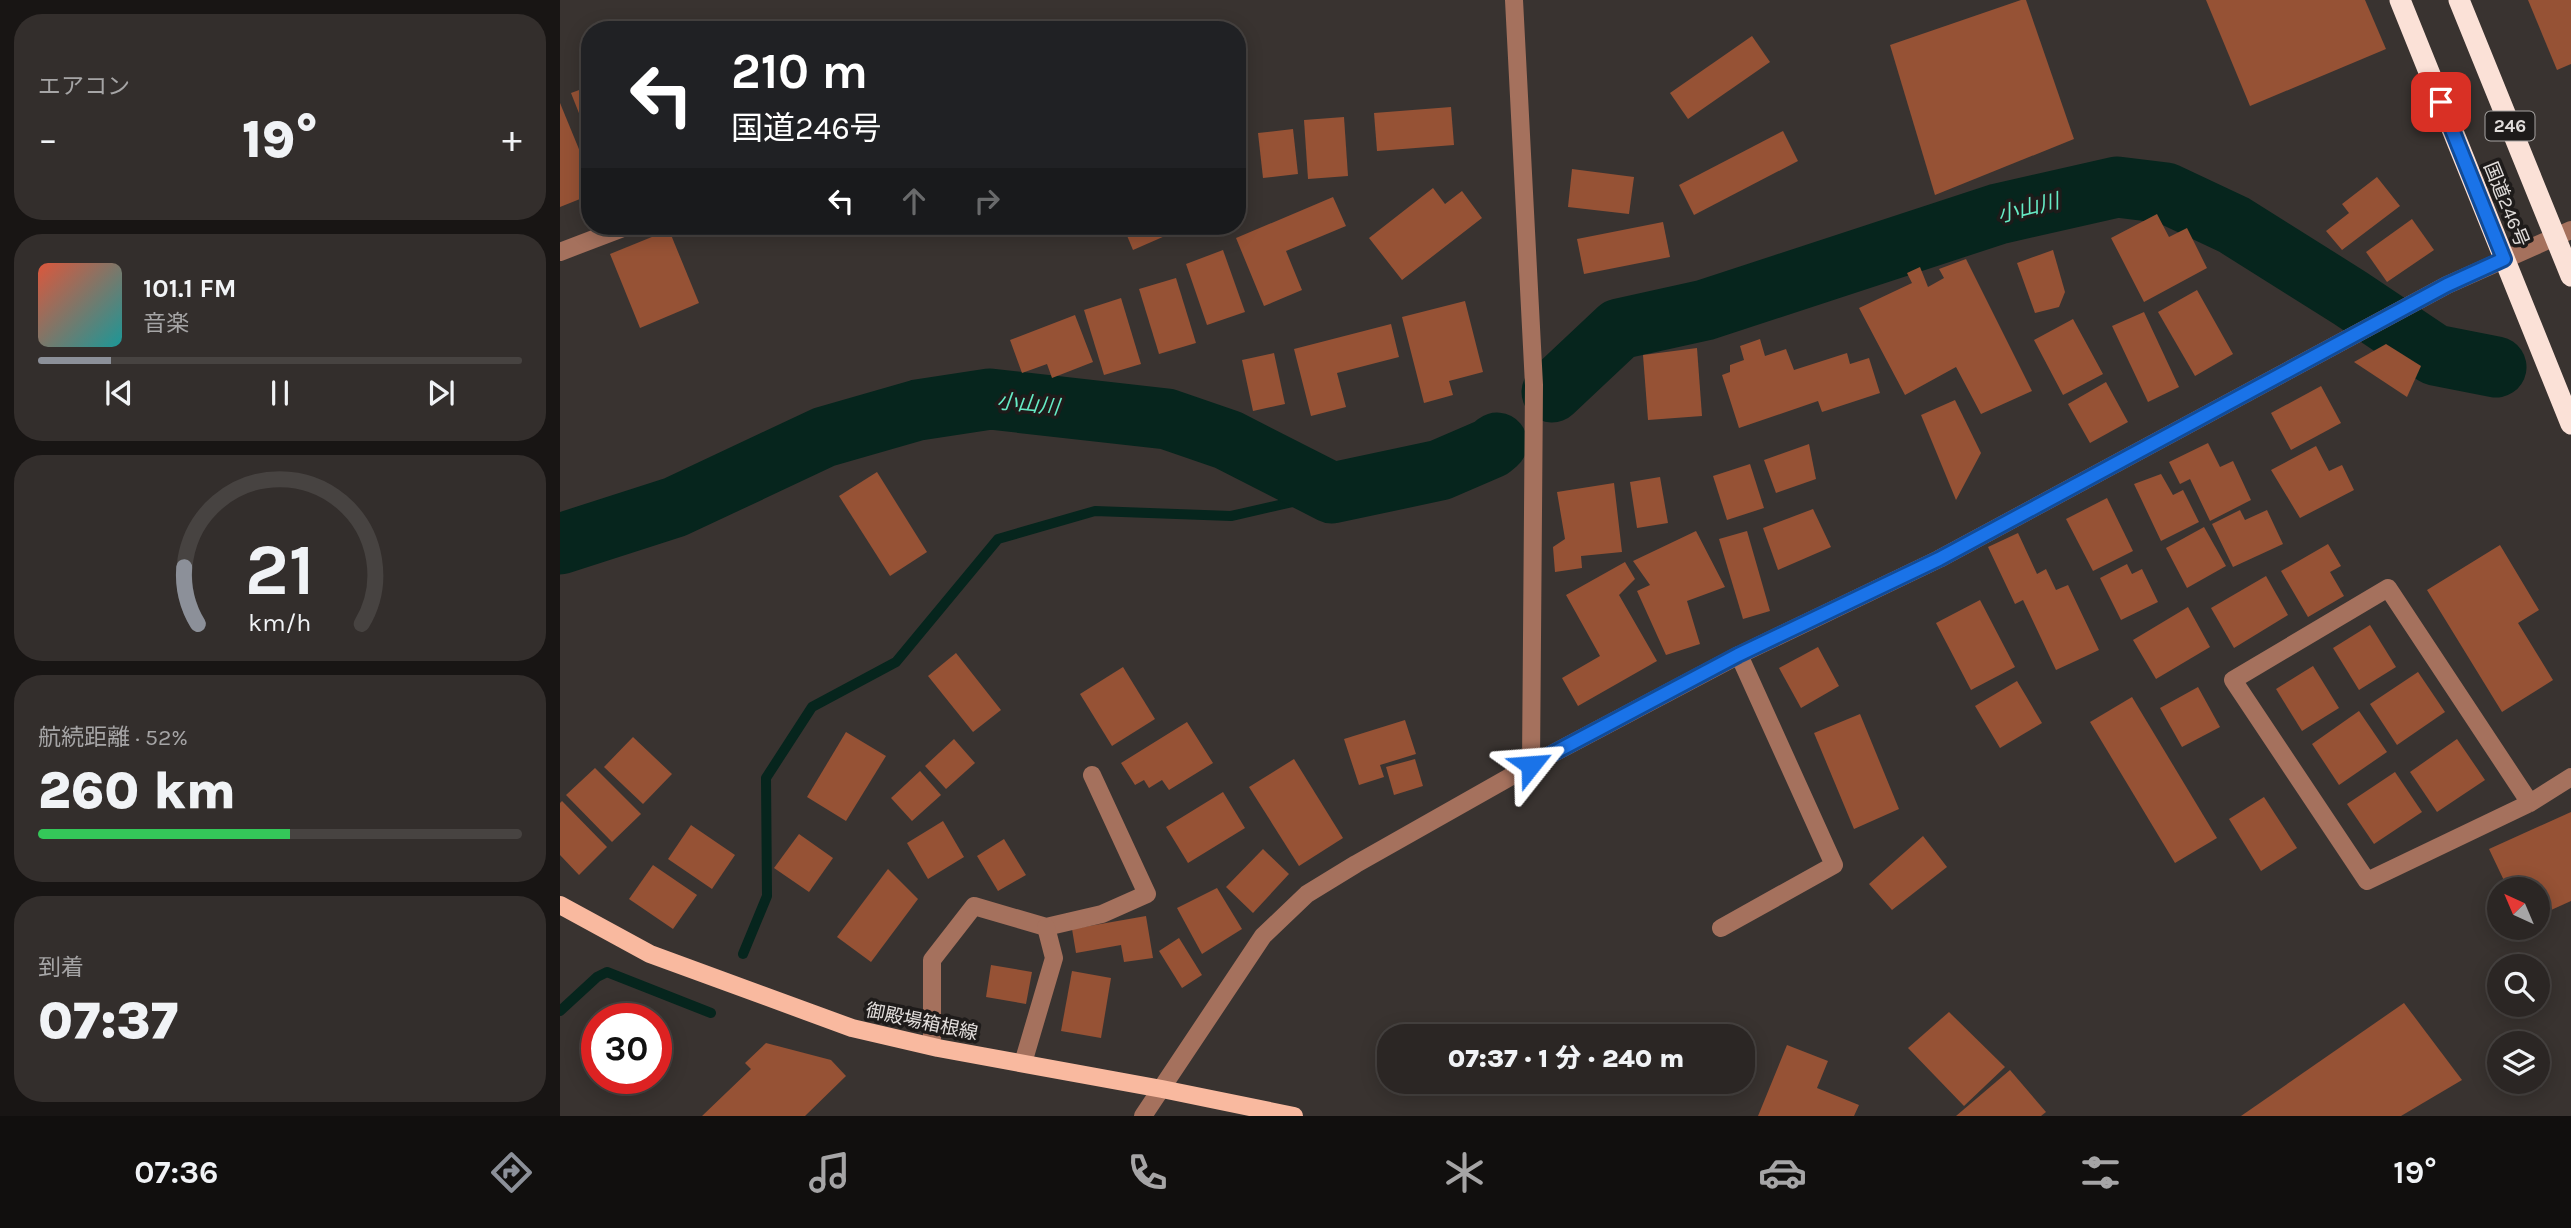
<!DOCTYPE html>
<html lang="ja">
<meta charset="utf-8">
<style>
body{margin:0;font-family:Karla,"Noto Sans JP",sans-serif;background:#332e2c;color:#f1f3f6;height:100vh;display:flex;flex-direction:column;font-size:26px;white-space:nowrap}
*{box-sizing:border-box;margin:0}
p{font-size:23px;color:#a6a5a6}
.icon{flex:none;width:38px;height:38px;fill:none;stroke:currentColor;stroke-width:2;stroke-linecap:round;stroke-linejoin:round}
.map{position:relative;flex:1;overflow:hidden}
.panel{display:flex;flex-direction:column;gap:14px;padding:14px;background:#181514;width:560px}
.panel>*{flex:none}
.guide{position:absolute;left:21px;top:21px;width:665px;height:214px;border-radius:28px;box-shadow:0 4px 18px #0003,0 0 0 2px #474341;background:#202124;color:#fff;overflow:hidden}
.needle{width:46px;rotate:316deg}
.buttons{position:absolute;left:1927px;top:877px;display:grid;gap:14px}
.buttons a{display:grid;place-items:center;width:63px;height:63px;border-radius:50%;background:#2b2624;box-shadow:0 4px 18px #0003,0 0 0 2px #474341;font-size:35px}
.speed{position:absolute;left:21px;top:1003px;display:flex;gap:14px;font-size:35px;font-weight:700;text-align:center}
.speed>*{display:grid;place-content:center;width:91px;height:91px;border-radius:50%;background:#2b2624;box-shadow:0 4px 18px #0003,0 0 0 2px #474341;line-height:1}
.speed .limit{border:10px solid #d22;background:#fff;color:#111}
.pin{position:absolute;display:grid;place-items:center;width:60px;height:60px;color:#fff;margin:-30px;border-radius:14px;box-shadow:0 4px 10px #0006}
.me{position:absolute;width:77px;margin:-38px;rotate:62deg;stroke-linejoin:round;filter:drop-shadow(0 0 5px #0008)}
.turn{display:flex;align-items:center;gap:24px;height:147px;padding:0 35px;font-size:32px}
.turn .icon{width:91px;height:91px;stroke-width:2.5}
.turn b{display:block;font-size:49px;line-height:60px}
.lanes{display:flex;align-items:center;height:66px;padding:0 35px;background:#0003;justify-content:center;gap:35px;direction:ltr}
.lanes .off{opacity:.35}
.big{font-size:52px;font-weight:800;line-height:1.1}
.panel .widget{flex:1;display:flex;flex-direction:column;justify-content:center;gap:10px;min-width:0;padding:0 24px;border-radius:28px;background:#332e2c}
.panel .dial{align-items:center;gap:0}
.dial svg{height:182px;overflow:visible;fill:none;stroke:#474341;stroke-width:7;stroke-linecap:round;text-anchor:middle}
.dial text{fill:#f1f3f6;stroke:none}
.song{display:flex;align-items:center;gap:21px}
.cover{width:84px;height:84px;border-radius:10px;background:linear-gradient(135deg,hsl(10 70% 55%),hsl(180 70% 35%))}
.played{height:7px;border-radius:4px;background:linear-gradient(90deg,#8c9099 15%,#474341 15%)}
.keys{display:flex;justify-content:space-around;direction:ltr}
.heat{display:flex;justify-content:space-between;align-items:center;font-size:38px;direction:ltr}
.charge{height:10px;border-radius:5px;background:linear-gradient(90deg,#34c759 52%,#474341 0)}
.trip{position:absolute;left:817px;top:1024px;width:378px;height:70px;border-radius:28px;background:#2b2624;box-shadow:0 4px 18px #0003,0 0 0 2px #474341;font-weight:800;line-height:70px;text-align:center}
.dock{display:flex;height:112px;justify-content:space-around;align-items:center;background:#110f0e;color:#a6a5a6}
.dock .icon{width:49px;height:49px}
.dock .current{color:#8c9099}
.dock b{font-size:32px;color:#f1f3f6}
main{display:flex;flex:1;min-height:0}
.map>svg:first-child{display:block}
</style>
<main>
<section class="panel">
<div class="widget"><p>エアコン</p>
<div class="heat"><a>−</a><b class="big">19°</b><a>+</a></div>
</div>
<div class="widget">
<div class="song"><i class="cover"></i><div><b>101.1 FM</b><p>音楽</p></div></div>
<div class="played"></div>
<div class="keys"><svg class="icon" aria-label="previous" viewBox="0 0 24 24"><path d="M18 5L8 12l10 7zM5 5v14"/></svg><svg class="icon" aria-label="pause" viewBox="0 0 24 24"><path d="M8 5v14M16 5v14"/></svg><svg class="icon" aria-label="next" viewBox="0 0 24 24"><path d="M6 5l10 7-10 7zM19 5v14"/></svg></div>
</div>
<div class="widget dial"><svg viewBox="0 0 100 80">
<path d="M14 69A42 42 0 1 1 86 69"/>
<path d="M14 69A42 42 0 0 1 8 44" stroke="#8c9099"/>
<text x="50" y="56" font-size="32" font-weight="700">21</text>
<text x="50" y="72" font-size="11">km/h</text>
</svg></div>
<div class="widget"><p>航続距離 · 52%</p><b class="big">260 km</b><div class="charge"></div></div>
<div class="widget"><p>到着</p><b class="big">07:37</b></div>
</section>
<div class="map">
<svg width="2011" height="1116" viewBox="0 0 2011 1116">
<rect width="100%" height="100%" fill="#393330"/>
<g fill="none" stroke-linecap="round" stroke-linejoin="round">
<g stroke="#06251d" stroke-width="10">
<path d="M183,954L207,896L206,778L252,707L336,662L438,539L535,511L671,516L772,493"/>
<path d="M0,1011L37,977L47,972L151,1013"/>
</g>
<g stroke="#06251d" stroke-width="61">
<path d="M992,392L1059,329L1145,310L1438,214L1557,187L1606,193L1674,225L1790,298L1875,355L1936,367"/>
<path d="M0,544L115,507L264,437L358,410L430,399L607,419L668,440L772,493L880,470L931,448L937,443"/>
</g>
</g>
<g fill="#965235">
<path d="M1461,0H1466L1514,139L1375,195L1330,45Z"/>
<path d="M1646,0H1805L1826,49L1690,106Z"/>
<path d="M1968,0H2011V64L1997,70Z"/>
<path d="M1192,36L1210,62L1128,119L1110,93Z"/>
<path d="M30,86V141L11,93Z"/>
<path d="M0,103L30,176V195L0,207Z"/>
<path d="M891,107L894,145L817,151L814,113Z"/>
<path d="M784,117L788,176L748,179L744,120Z"/>
<path d="M733,129L738,174L703,178L698,133Z"/>
<path d="M1223,131L1238,161L1134,215L1119,185Z"/>
<path d="M679,136L683,195L677,196V137Z"/>
<path d="M1012,169L1074,177L1069,214L1008,207Z"/>
<path d="M1817,177L1840,206L1782,250L1766,231L1789,213L1782,204Z"/>
<path d="M873,188L885,204L902,191L922,218L842,280L809,238Z"/>
<path d="M773,197L786,226L726,251L742,290L704,306L676,238Z"/>
<path d="M1597,214L1609,237L1627,228L1647,268L1584,302L1551,238Z"/>
<path d="M1852,219L1874,250L1827,282L1806,252Z"/>
<path d="M1103,222L1110,257L1024,274L1017,239Z"/>
<path d="M563,226H601L605,236L573,250Z"/>
<path d="M109,230L139,303L80,328L50,254Z"/>
<path d="M663,250L685,312L647,325L626,264Z"/>
<path d="M1493,250L1505,292L1499,307L1475,313L1457,263Z"/>
<path d="M1406,259L1472,391L1421,414L1396,367L1345,395L1299,308L1352,283L1347,273L1360,267L1368,287L1384,278L1379,269Z"/>
<path d="M616,278L636,343L599,354L579,289Z"/>
<path d="M1637,290L1673,354L1635,376L1598,312Z"/>
<path d="M561,298L581,364L544,375L524,310Z"/>
<path d="M905,301L923,372L889,381L893,395L864,403L842,317Z"/>
<path d="M1584,312L1619,387L1588,402L1552,326Z"/>
<path d="M515,315L533,362L492,378L487,364L462,373L450,340Z"/>
<path d="M1513,319L1543,374L1503,395L1474,340Z"/>
<path d="M831,324L839,357L777,373L786,407L751,416L734,349Z"/>
<path d="M1200,339L1205,356L1226,349L1234,370L1287,353L1290,364L1309,358L1320,393L1262,412L1258,401L1179,428L1162,375L1170,372V365L1184,360L1180,346Z"/>
<path d="M1826,344L1861,366L1847,397L1794,362Z"/>
<path d="M1137,348L1142,416L1088,420L1083,355Z"/>
<path d="M714,353L725,404L693,411L682,360Z"/>
<path d="M1546,382L1568,422L1530,443L1508,404Z"/>
<path d="M1761,386L1781,423L1731,450L1711,413Z"/>
<path d="M1395,400L1421,453L1396,500L1361,415Z"/>
<path d="M1648,443L1660,467L1673,461L1691,500L1650,521L1630,479L1620,484L1609,462Z"/>
<path d="M1249,444L1256,479L1216,493L1204,460Z"/>
<path d="M1756,446L1769,471L1782,465L1794,490L1740,518L1711,470Z"/>
<path d="M1190,464L1204,508L1167,520L1153,476Z"/>
<path d="M317,472L367,552L330,576L279,496Z"/>
<path d="M1601,474L1613,495L1623,490L1639,522L1601,541L1574,484Z"/>
<path d="M1100,477L1108,523L1077,528L1070,482Z"/>
<path d="M1054,483L1062,552L1021,556L1022,568L995,572L993,547L1005,539L997,492Z"/>
<path d="M1547,498L1573,551L1533,571L1506,519Z"/>
<path d="M1253,509L1271,547L1218,570L1203,528Z"/>
<path d="M1680,510L1685,520L1707,510L1723,544L1673,567L1652,524Z"/>
<path d="M1644,527L1666,566L1627,588L1606,548Z"/>
<path d="M1136,531L1165,587L1127,601L1140,644L1106,655L1077,591L1090,585L1073,561Z"/>
<path d="M1187,531L1210,611L1183,619L1159,539Z"/>
<path d="M1458,533L1477,574L1486,569L1496,590L1508,585L1539,650L1496,670L1463,600L1455,604L1428,547Z"/>
<path d="M1768,544L1781,566L1770,572L1784,596L1748,617L1721,571Z"/>
<path d="M1940,545L1979,610L1958,623L1993,680L1942,712L1867,590Z"/>
<path d="M1065,562L1075,579L1059,595L1097,661L1018,706L1002,678L1040,656L1006,595Z"/>
<path d="M1567,564L1572,574L1582,569L1598,602L1561,620L1540,578Z"/>
<path d="M1706,576L1728,615L1674,648L1651,608Z"/>
<path d="M1420,600L1455,667L1411,690L1376,623Z"/>
<path d="M1628,607L1650,647L1596,679L1573,640Z"/>
<path d="M1810,625L1836,667L1799,690L1773,648Z"/>
<path d="M1258,647L1279,686L1241,708L1219,668Z"/>
<path d="M396,653L441,710L413,732L368,676Z"/>
<path d="M1753,666L1779,708L1742,731L1716,689Z"/>
<path d="M563,667L595,719L552,746L520,694Z"/>
<path d="M1858,672L1885,712L1837,745L1810,704Z"/>
<path d="M1457,681L1482,723L1440,748L1415,706Z"/>
<path d="M1638,687L1660,727L1622,747L1600,708Z"/>
<path d="M1572,697L1657,838L1615,863L1530,722Z"/>
<path d="M1799,711L1827,752L1779,785L1752,744Z"/>
<path d="M1300,714L1339,809L1294,829L1254,733Z"/>
<path d="M845,720L856,754L820,765L824,777L799,785L784,739Z"/>
<path d="M627,722L653,763L609,790L602,780L589,788L584,780L575,785L561,763Z"/>
<path d="M286,732L326,756L286,821L247,797Z"/>
<path d="M73,737L112,774L83,804L44,767Z"/>
<path d="M394,739L415,763L386,789L365,766Z"/>
<path d="M1897,739L1925,780L1877,812L1850,772Z"/>
<path d="M734,759L783,838L739,866L689,787Z"/>
<path d="M855,759L863,786L834,795L826,767Z"/>
<path d="M35,768L81,814L52,842L6,795Z"/>
<path d="M360,771L381,795L352,821L331,798Z"/>
<path d="M1835,772L1862,812L1814,844L1787,804Z"/>
<path d="M663,792L685,828L628,863L606,827Z"/>
<path d="M1704,797L1737,848L1701,871L1669,819Z"/>
<path d="M2,801L47,847L19,875L0,855V803Z"/>
<path d="M2011,812V901L1978,916V889H1948L1929,849Z"/>
<path d="M383,821L404,857L368,879L347,843Z"/>
<path d="M131,825L175,855L152,889L108,859Z"/>
<path d="M239,834L273,858L249,892L214,868Z"/>
<path d="M1363,836L1387,867L1332,910L1309,884Z"/>
<path d="M444,839L466,875L438,891L417,856Z"/>
<path d="M703,849L729,874L693,913L666,887Z"/>
<path d="M93,865L137,895L113,929L69,899Z"/>
<path d="M328,869L358,899L311,962L277,937Z"/>
<path d="M657,888L682,929L642,954L617,908Z"/>
<path d="M586,916L593,958L564,962L561,945L516,953L512,929Z"/>
<path d="M619,938L642,975L622,988L599,951Z"/>
<path d="M431,965L472,972L466,1004L426,997Z"/>
<path d="M512,971L551,978L541,1038L501,1031Z"/>
<path d="M1844,1003L1902,1080L1841,1116H1681Z"/>
<path d="M1389,1012L1445,1067L1404,1106L1348,1048Z"/>
<path d="M206,1043L271,1060L286,1076L245,1116H142L191,1069L185,1063Z"/>
<path d="M1227,1045L1268,1061L1257,1088L1299,1105L1294,1116H1198Z"/>
<path d="M1450,1070L1486,1112L1481,1116H1396Z"/>
</g>
<g fill="none" stroke-linecap="round" stroke-linejoin="round">
<g stroke="#a5715d" stroke-width="18">
<path d="M954,0L974,385L971,765"/>
<path d="M0,252L68,226"/>
<path d="M1970,803L1828,588L1673,680L1807,881L1970,803L2011,777"/>
<path d="M1161,928L1274,865L1179,655"/>
<path d="M372,1046V960L414,906L486,927L542,914L587,894L532,775"/>
<path d="M463,1063L494,958L486,927"/>
<path d="M583,1116L703,936L747,894L796,864L971,765L1179,655L1379,559L1887,285L2011,230"/>
</g>
<path stroke="#f9b99f" stroke-width="18" d="M0,905L90,954L292,1028L378,1048L602,1089L734,1116"/>
<g stroke="#fbe1d7" stroke-width="21">
<path d="M1840,0L2011,424"/>
<path d="M1899,0L2011,276"/>
</g>
</g>
<g fill="none" stroke-linecap="round" stroke-linejoin="round">
<defs>
<path id="route" d="M971,765L1178,655L1379,559L1887,285L1944,259L1881,102"/>
</defs>
<use href="#route" stroke="#114b97" stroke-width="18"/>
<use href="#route" stroke="#1a73e8" stroke-width="12"/>
</g>
<g text-anchor="middle" stroke-width="7" stroke-linejoin="round" paint-order="stroke">
<rect fill="#1e1b1a" stroke="#a7a4a2" stroke-width="2" x="1925.5" y="111.5" width="49" height="29" rx="5"/>
<g font-size="18" font-weight="bold" fill="#e2dedc">
<text x="1950" y="132">246</text>
</g>
<g font-size="19" fill="#e2dedc" stroke="#1e1b1a">
<text transform="translate(1947 204) rotate(68)" y="7">国道246号</text>
<text transform="translate(362 1021) rotate(12)" y="7">御殿場箱根線</text>
</g>
<g font-size="21" font-style="italic" fill="#66ebc5" stroke="#1e1b1a">
<text transform="translate(1468 208) rotate(-14)" y="7">小山川</text>
<text transform="translate(468 404) rotate(6)" y="7">小山川</text>
</g>
</g>
</svg>
<div class="buttons">
<a><svg class="needle" viewBox="-14 -14 28 28"><path d="M0-13l5 13h-10z" fill="#e53935"/><path d="M0 13l5-13h-10z" fill="#a6a5a6"/></svg></a>
<a><svg class="icon" aria-label="search" viewBox="0 0 24 24"><circle cx="10" cy="10" r="6"/><path d="M15 15l6 6"/></svg></a>
<a><svg class="icon" aria-label="layers" viewBox="0 0 24 24"><path d="M12 4l9 5-9 5-9-5zM3 14l9 5 9-5"/></svg></a>
</div>
<div class="speed"><div class="limit">30</div></div>
<div class="pin" style="left:1881px;top:102px;background:#d93025"><svg class="icon" aria-label="arrive" viewBox="0 0 24 24"><path d="M6 21V4h12l-3 4 3 4H6"/></svg></div>
<svg class="me" style="left:971px;top:765px" viewBox="-20 -20 40 40"><path d="M0-17L14 15 0 8-14 15z" fill="#1a73e8" stroke="#fff" stroke-width="4"/></svg>
<div class="trip">07:37 · 1 分 · 240 m</div>
<div class="guide">
<div class="turn"><svg class="icon" aria-label="left" viewBox="0 0 24 24"><path d="M17 20v-9H6M10 6l-5 5 5 5"/></svg><div><b>210 m</b>国道246号</div></div>
<div class="lanes"><svg class="icon" aria-label="left" viewBox="0 0 24 24"><path d="M17 20v-9H6M10 6l-5 5 5 5"/></svg><svg class="icon off" aria-label="ahead" viewBox="0 0 24 24"><path d="M12 20V5M6 11l6-6 6 6"/></svg><svg class="icon off" aria-label="right" viewBox="0 0 24 24"><path d="M7 20v-9h11M14 6l5 5-5 5"/></svg></div>
</div>
</div>
</main>
<nav class="dock">
<b>07:36</b>
<svg class="icon current" aria-label="directions" viewBox="0 0 24 24"><path d="M12 3l9 9-9 9-9-9zM9 14v-3h6M13 9l2 2-2 2"/></svg>
<svg class="icon" aria-label="music" viewBox="0 0 24 24"><path d="M9 18V5l10-2v13"/><circle cx="6" cy="18" r="3"/><circle cx="16" cy="16" r="3"/></svg>
<svg class="icon" aria-label="phone" viewBox="0 0 24 24"><path d="M5 4h4l2 5-3 2q2 4 5 5l2-3 5 2v4C11 20 4 13 5 4z"/></svg>
<svg class="icon" aria-label="climate" viewBox="0 0 24 24"><path d="M12 3v18M4 7l16 10M4 17L20 7"/></svg>
<svg class="icon" aria-label="car" viewBox="0 0 24 24"><path d="M5 17H2v-5l4-1 3-4h7l3 4 3 1v5h-3M9 17h6M6 11h13"/><circle cx="7" cy="17" r="2"/><circle cx="17" cy="17" r="2"/></svg>
<svg class="icon" aria-label="filters" viewBox="0 0 24 24"><path d="M4 7h16M4 17h16"/><circle cx="9" cy="7" r="2"/><circle cx="15" cy="17" r="2"/></svg>
<b>19°</b>
</nav>
